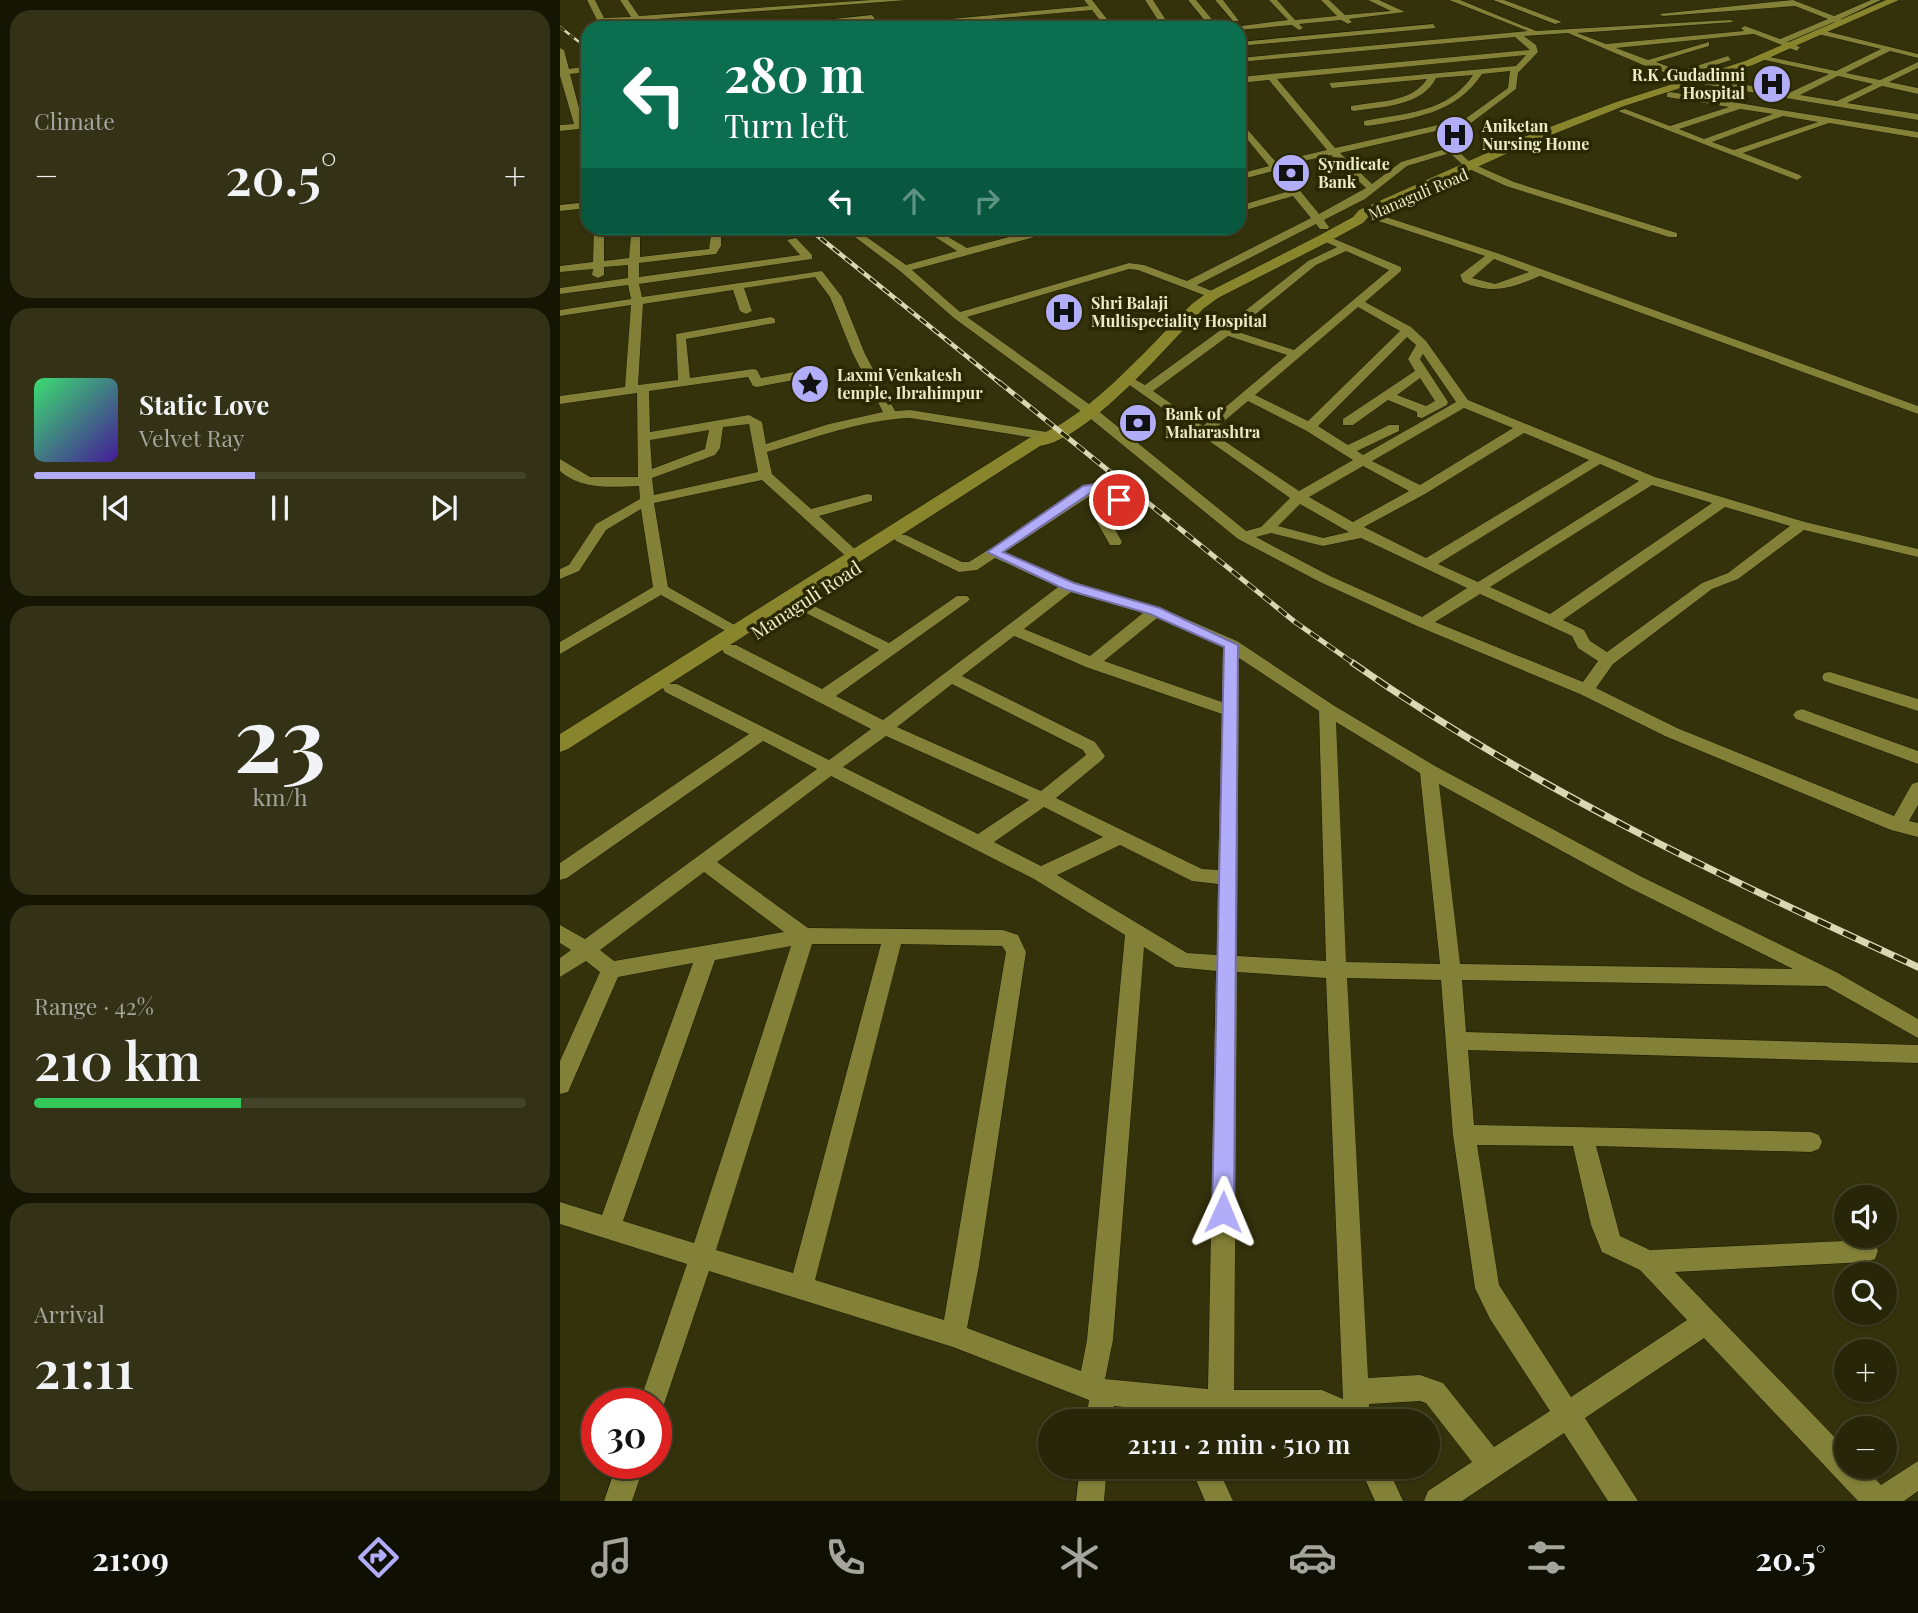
<!DOCTYPE html>
<meta charset="utf-8">
<style>
body{margin:0;font-family:"Playfair Display",serif;background:#333216;color:#f1f3f6;height:100vh;display:flex;flex-direction:column;font-size:26px;white-space:nowrap}
*{box-sizing:border-box;margin:0}
p{font-size:23px;color:#a4a59c}
.icon{flex:none;width:38px;height:38px;fill:none;stroke:currentColor;stroke-width:2;stroke-linecap:round;stroke-linejoin:round}
.map{position:relative;flex:1;overflow:hidden}
.panel{display:flex;flex-direction:column;gap:10px;padding:10px;background:#151504;width:560px}
.panel>*{flex:none}
.guide{position:absolute;left:21px;top:21px;width:665px;height:214px;border-radius:21px;box-shadow:0 2px 5px #0004,0 0 0 2px #434329;background:#0b6e4f;color:#fff;overflow:hidden}
.tools{position:absolute;left:1274px;top:1185px;display:grid;gap:14px}
.tools a{display:grid;place-items:center;width:63px;height:63px;border-radius:50%;background:#272608;box-shadow:0 2px 5px #0004,0 0 0 2px #434329;font-size:35px}
.speed{position:absolute;left:21px;top:1388px;display:flex;gap:14px;font-size:35px;font-weight:700;text-align:center}
.speed>*{display:grid;place-content:center;width:91px;height:91px;border-radius:50%;background:#272608;box-shadow:0 2px 5px #0004,0 0 0 2px #434329;line-height:1}
.speed .limit{border:10px solid #d22;background:#fff;color:#111}
.pin{position:absolute;display:grid;place-items:center;width:60px;height:60px;color:#fff;margin:-30px;border:4px solid #fff;border-radius:50%;box-shadow:0 2px 7px #0007}
.me{position:absolute;width:77px;margin:-38px;rotate:1deg;stroke-linejoin:round;filter:drop-shadow(0 0 5px #0008)}
.turn{display:flex;align-items:center;gap:24px;height:147px;padding:0 28px;font-size:32px}
.turn .icon{width:91px;height:91px;stroke-width:2.5}
.turn b{display:block;font-size:49px;line-height:60px}
.lanes{display:flex;align-items:center;height:66px;padding:0 28px;background:#0003;justify-content:center;gap:35px;direction:ltr}
.lanes .off{opacity:.35}
.big{font-size:52px;font-weight:600;line-height:1.1}
.panel .widget{flex:1;display:flex;flex-direction:column;justify-content:center;gap:10px;min-width:0;padding:0 24px;border-radius:21px;background:#333216}
.panel .dial{align-items:center;gap:0}
.dial b{font-size:91px;line-height:1}
.song{display:flex;align-items:center;gap:21px}
.cover{width:84px;height:84px;border-radius:10px;background:linear-gradient(135deg,hsl(140 70% 55%),hsl(260 70% 35%))}
.played{height:7px;border-radius:4px;background:linear-gradient(90deg,#b2adf9 45%,#434329 45%)}
.keys{display:flex;justify-content:space-around;direction:ltr}
.heat{display:flex;justify-content:space-between;align-items:center;font-size:38px;direction:ltr}
.charge{height:10px;border-radius:5px;background:linear-gradient(90deg,#34c759 42%,#434329 0)}
.trip{position:absolute;left:478px;top:1409px;width:402px;height:70px;border-radius:35px;background:#272608;box-shadow:0 2px 5px #0004,0 0 0 2px #434329;font-weight:600;line-height:70px;text-align:center}
.dock{display:flex;height:112px;justify-content:space-around;align-items:center;background:#100f03;color:#a4a59c}
.dock .icon{width:49px;height:49px}
.dock .active{color:#b2adf9}
.dock b{font-size:32px;color:#f1f3f6}
main{display:flex;flex:1;min-height:0}
.map>svg:first-child{display:block}
</style>
<main>
<section class="panel">
<div class="widget"><p>Climate</p>
<div class="heat"><a>−</a><b class="big">20.5°</b><a>+</a></div>
</div>
<div class="widget">
<div class="song"><i class="cover"></i><div><b>Static Love</b><p>Velvet Ray</p></div></div>
<div class="played"></div>
<div class="keys"><svg class="icon" aria-label="previous" viewBox="0 0 24 24"><path d="M18 5L8 12l10 7zM5 5v14"/></svg><svg class="icon" aria-label="pause" viewBox="0 0 24 24"><path d="M8 5v14M16 5v14"/></svg><svg class="icon" aria-label="next" viewBox="0 0 24 24"><path d="M6 5l10 7-10 7zM19 5v14"/></svg></div>
</div>
<div class="widget dial"><b>23</b><p>km/h</p></div>
<div class="widget"><p>Range · 42%</p><b class="big">210 km</b><div class="charge"></div></div>
<div class="widget"><p>Arrival</p><b class="big">21:11</b></div>
</section>
<div class="map">
<svg width="1358" height="1501" viewBox="0 0 1358 1501">
<rect width="100%" height="100%" fill="#34320b"/>
<g fill="none" stroke-linecap="round" stroke-linejoin="round">
<defs>
<g id="minor">
<path d="M27,0H35L44,18L71,17L60,0H68L79,16L312,0H348L43,23L45,28H37L33,24L37,20Z"/>
<path d="M524,0H532L554,28H546L532,10L326,28H294L529,6Z"/>
<path d="M585,0H593L611,28H565L600,23Z"/>
<path d="M628,0H636L659,28H651Z"/>
<path d="M655,0H663L679,21H673Z"/>
<path d="M709,0H717L735,20L777,16L761,0H769L785,15L831,11L808,0H819L845,12L789,19L792,22L788,24L781,20L739,24L743,28L739,30L732,25L679,30L666,28L728,20Z"/>
<path d="M889,0H900L976,31L1170,20L1174,22L1017,33L1046,44L1184,31L1181,28L1185,26L1220,39L1268,19L1235,6L1103,16L1099,14L1233,0L1274,16L1311,0H1321L1281,19L1283,23L1274,22L1227,42L1240,47L1237,51L1194,34L1056,48L1088,60L1149,42V46L1096,62L1120,71L1168,56L1171,60L1128,74L1229,93L1269,74L1200,59V55L1276,71L1321,49L1258,34L1261,30L1358,54V58L1330,51L1286,73L1320,80L1358,62V68L1329,82L1358,88V94L1322,86L1287,103L1358,114V120L1136,83L1083,65L1008,33L964,36L976,45L978,52L958,73L956,89L911,123L780,153L812,184L841,162L885,149L879,143L887,141L911,163L954,182L1117,233V237H1109L946,186L905,167L890,153L847,166L805,199L764,220L769,227L768,229H760L756,224L637,285L657,293V297H649L578,270L569,269L407,317L536,409L686,531L701,527L730,498L561,379L567,375L585,385L662,329L748,261L777,247L761,240V236L765,235L841,267V271L805,302L851,327L866,341L908,400L1095,477L1245,522L1358,549V557L1244,530L1178,579L1152,589L1053,664L1036,688L1117,728L1334,816L1352,784L1358,782V805L1349,821L1358,823V837L1331,830L1105,736L1020,694L857,626L760,582L678,539L526,415L394,318L340,271L283,228H294L346,265L397,251L361,228H373L407,248L453,236L442,228H454L464,233L487,228H502L501,230L352,270L400,312L569,263L584,265L627,281L751,218L733,196L679,212V206L729,191L713,171L679,180V174L709,166L679,129V120L716,162L767,150L709,80L679,83V77L970,50L955,37L679,62V58L968,31ZM966,55L956,66L769,83L772,88L867,79C852,103 816,101 791,106V110L794,111C821,107 863,106 876,78L913,75C888,113 844,113 804,121V125L807,126C852,119 896,114 922,74L950,71L948,88L905,119L775,148L717,79ZM1278,76L1313,84L1277,101L1240,95ZM771,155L806,188L759,214L720,166ZM786,251L829,270L734,350L675,331L756,265ZM798,307L840,331L748,421L695,395ZM668,336L727,355L643,426L593,391ZM847,337L856,345L848,359L855,371L783,419V425H793L828,400L857,412V417L862,418L887,405L888,402L860,359L863,354L896,402L803,455L797,451L839,431V425H829L788,445L758,426ZM860,378L875,401L866,406L837,395ZM688,401L745,430L793,460L739,491L651,432ZM904,408L953,428L860,485L812,461ZM964,433L1029,460L866,558L804,527L865,494ZM1040,464L1079,481L918,582L878,564ZM803,466L849,491L793,522L749,497ZM1092,485L1152,503L990,614L930,587ZM740,504L787,531L789,532L763,538L718,526ZM1165,507L1230,526L1168,573L1142,583L1047,652L1030,641L1024,630L1003,620ZM711,533L763,546L801,538L907,588L862,617L770,576L696,537ZM920,594L1012,636L1018,648L1038,661L1023,682L875,622Z"/>
<path d="M933,0H944L1002,22L995,24Z"/>
<path d="M312,15L315,19L240,25L236,23Z"/>
<path d="M186,23L189,27L144,28L148,26Z"/>
<path d="M873,24L876,28L679,46V42Z"/>
<path d="M0,48L4,50L9,69L28,66V72L10,74L23,123L28,122V128L0,131V125L14,124L0,76Z"/>
<path d="M1110,92L1358,132V138L1269,123L1183,153L1240,175L1242,177L1237,180L1058,111L1065,109L1110,126L1169,107L1107,97V93ZM1180,109L1213,114L1144,139L1119,129ZM1223,116L1258,122L1174,150L1152,142Z"/>
<path d="M28,202V208L0,211V205Z"/>
<path d="M804,210L937,253L1358,406V414L980,276C952,288 932,295 903,282L900,275L925,256L800,215L799,213ZM934,259L969,272L935,284L912,278Z"/>
<path d="M34,228H44V261L69,258L71,235L80,237V257L149,249L152,229L161,231V246L156,254L79,263V277L240,255L227,240L236,238L252,255V259L79,284L82,297L262,271L282,297L305,354L335,411L350,410L493,433L500,437L493,441L350,418C300,420 255,438 207,452L212,474L251,509L307,494L312,495V501L259,516L300,554L302,557L300,560H290L202,480L94,503L108,587L185,631L183,634H171L101,595L0,654V642L93,587L81,509L46,530L19,571L0,579V569L9,565L36,524L80,499L79,486C52,487 21,490 0,471V459L30,477H78L77,393L0,404V396L65,387L71,305L0,316V310L71,299L68,285L0,294V288L68,278V265L44,267V275L38,278L32,275L33,269L0,272V266L33,262ZM255,277L270,297L293,354L323,412L269,424L206,444L202,422L189,415L90,432L89,391L188,377L193,386L197,387L245,378L251,374L245,370L201,378L197,370L193,369L130,378L126,339L215,323V319L211,317L116,334L118,380L78,385L83,304L173,290L180,311L186,314L192,311L184,288ZM189,424L198,472L94,495L92,478L155,455L160,448L163,427ZM149,430L145,449L92,469L90,440Z"/>
<path d="M535,482L567,498L549,518L562,542L560,545H550L534,517L551,499L536,492L445,552L514,583L601,608L677,641L773,705L875,766L1082,877L1276,972L1358,1019V1038L1266,986L902,980L906,1032L1358,1045V1063L908,1050L914,1125L1251,1132L1259,1135L1262,1142L1259,1149L1251,1152L1036,1146L1060,1236L1090,1250L1306,1240L1315,1243L1318,1251L1315,1259L1306,1262L1115,1272L1286,1449V1466H1303L1321,1485L1358,1461V1491L1344,1501H1298L1144,1338L1025,1418L1078,1501H1048L1004,1433L902,1501H864L868,1491L912,1462L866,1403L860,1401L809,1404L810,1421H772L761,1416L633,1413L636,1421H609L605,1411L554,1406L552,1421H526L529,1400L393,1347L149,1271L101,1413L96,1415V1404H79L127,1264L0,1224V1202L42,1215L133,963L58,977L8,1092L0,1094V1061L40,972L26,961L0,977V958L11,950L0,943V925L25,939L257,769L203,741L7,878L0,880V863L189,734L105,692L103,688L105,684H117L269,760L311,729L164,653L162,649L164,645H176L262,689L319,650L234,607L231,604L234,601H244L329,643L397,596H407L410,599L407,602L276,696L323,720L498,587L435,558L417,570L399,572L336,541L334,538L336,535H346L402,562H409ZM511,592L583,613L530,656L464,629ZM597,618L663,647L662,702L544,661ZM454,636L526,667L662,714L658,870L642,869L496,798L542,760L545,756L535,742L402,676ZM679,658L759,711L766,961L677,956ZM392,684L523,750L526,755L481,791L337,727ZM776,722L860,773L880,964L786,962ZM326,736L469,800L418,834L283,767ZM271,776L474,879L565,935L527,1340L521,1371L407,1328L419,1265L466,952L458,935L443,930L248,928L157,862ZM879,784L1068,887L1233,969L900,964ZM484,807L543,837L481,866L434,842ZM560,845L632,881L658,884L657,955L627,953L497,875ZM144,872L224,932L54,961L40,950ZM252,944H321L233,1273L156,1250ZM341,944L442,946L446,952L384,1320L255,1280ZM231,946L134,1243L63,1221L155,960ZM584,947L616,967L656,971L648,1389L545,1379L553,1340ZM677,972L766,978L783,1399L762,1390H674ZM787,978L881,980L893,1135L915,1288L930,1319L990,1411L934,1447L883,1383L860,1375L808,1378ZM917,1145L1013,1146L1031,1225L1042,1252L1080,1270L1127,1320L1011,1397L939,1285Z"/>
<path d="M1270,672L1358,699V711L1264,681L1262,677L1264,673Z"/>
<path d="M1242,709L1358,751V764L1236,719L1233,715L1236,711Z"/>
<path d="M57,1463H85L72,1501H44Z"/>
<path d="M520,1466H547L544,1501H516Z"/>
<path d="M630,1466H657L673,1501H645Z"/>
<path d="M799,1466H827L843,1501H815Z"/>
</g>
<path id="major" d="M1326,0H1339L1193,65L1064,106L966,145L809,216L803,223L770,241L658,298L643,309C607,346 529,439 480,446L8,749L0,752V734L469,438C523,425 592,343 633,303L648,292L760,235L793,217L799,210L958,139L1056,102L1185,61Z"/>
</defs>
<use href="#minor" stroke="#1a1a04" stroke-width="1"/>
<use href="#major" stroke="#1a1a04" stroke-width="1"/>
<use href="#minor" fill="#838038" fill-rule="evenodd"/>
<use href="#major" fill="#88852d" fill-rule="evenodd"/>
<defs>
<path id="rail-far3" d="M0,27L28,49"/>
<path id="rail-far2" d="M248,228L441,384"/>
<path id="rail-far1" d="M439,382L735,622L796,665"/>
<path id="rail" d="M793,663C968,786 1164,878 1358,967"/>
</defs>
<use href="#rail-far3" stroke="#d8d8b3" stroke-width="2.5"/>
<use href="#rail-far2" stroke="#d8d8b3" stroke-width="4.5"/>
<use href="#rail-far1" stroke="#d8d8b3" stroke-width="5"/>
<use href="#rail" stroke="#d8d8b3" stroke-width="7"/>
<use href="#rail-far3" stroke="#2a2801" stroke-width="2" stroke-dasharray="6" stroke-linecap="butt"/>
<use href="#rail-far2" stroke="#2a2801" stroke-width="2.5" stroke-dasharray="8" stroke-linecap="butt"/>
<use href="#rail-far1" stroke="#2a2801" stroke-width="3.5" stroke-dasharray="10" stroke-linecap="butt"/>
<use href="#rail" stroke="#2a2801" stroke-width="4.5" stroke-dasharray="14" stroke-linecap="butt"/>
</g>
<path fill="#b2adf9" stroke="#7470a2" stroke-width="2" d="M540,483L563,494L564,503H555C550,495 541,490 532,492L443,552L514,583L600,608L678,645L674,1212L671,1219L663,1221L656,1219L652,1212L664,647L590,614L504,589L427,552L523,486Z"/>
<defs>
<symbol id="hospital-disc" viewBox="-11 -11 22 22"><circle r="9.5" fill="#b2adf9" stroke="#2a2801"/><path d="M-5-5h3v3.5h4V-5h3V5h-3V1.5h-4V5h-3Z" fill="#111"/></symbol>
<symbol id="bank-disc" viewBox="-11 -11 22 22"><circle r="9.5" fill="#b2adf9" stroke="#2a2801"/><path d="M-6-4H6V4H-6ZM0-2.3a2.3 2.3 0 1 0 0 4.6a2.3 2.3 0 1 0 0-4.6Z" fill="#111"/></symbol>
<symbol id="sight-disc" viewBox="-11 -11 22 22"><circle r="9.5" fill="#b2adf9" stroke="#2a2801"/><path d="M0-6L1.8-2.2L6-1.7L2.9 1.2L3.7 5.4L0 3.3L-3.7 5.4L-2.9 1.2L-6-1.7L-1.8-2.2Z" fill="#111"/></symbol>
</defs>
<g fill-rule="evenodd">
<use href="#hospital-disc" x="1190" y="62" width="44" height="44"/>
<use href="#hospital-disc" x="873" y="113" width="44" height="44"/>
<use href="#bank-disc" x="709" y="151" width="44" height="44"/>
<use href="#hospital-disc" x="482" y="290" width="44" height="44"/>
<use href="#sight-disc" x="228" y="362" width="44" height="44"/>
<use href="#bank-disc" x="556" y="401" width="44" height="44"/>
</g>
<g text-anchor="middle" stroke-width="7" stroke-linejoin="round" paint-order="stroke">
<g font-size="16" font-weight="bold" fill="#ebebc7" stroke="#2a2801" text-anchor="start">
<text x="1185" y="81" text-anchor="end">R.K .Gudadinni<tspan x="1185" dy="18">Hospital</tspan></text>
<text x="922" y="132">Aniketan<tspan x="922" dy="18">Nursing Home</tspan></text>
<text x="758" y="170">Syndicate<tspan x="758" dy="18">Bank</tspan></text>
<text x="531" y="309">Shri Balaji<tspan x="531" dy="18">Multispeciality Hospital</tspan></text>
<text x="277" y="381">Laxmi Venkatesh<tspan x="277" dy="18">temple, Ibrahimpur</tspan></text>
<text x="605" y="420">Bank of<tspan x="605" dy="18">Maharashtra</tspan></text>
</g>
<g font-size="16" fill="#ebebc7" stroke="#2a2801">
<text transform="translate(858 194) rotate(-23)" y="6">Managuli Road</text>
</g>
<g font-size="19" fill="#ebebc7" stroke="#2a2801">
<text transform="translate(246 600) rotate(-33)" y="7">Managuli Road</text>
</g>
</g>
</svg>
<div class="tools">
<a><svg class="icon" aria-label="sound" viewBox="0 0 24 24"><path d="M4 9h4l5-4v14l-5-4H4zM17 9q2 3 0 6"/></svg></a>
<a><svg class="icon" aria-label="search" viewBox="0 0 24 24"><circle cx="10" cy="10" r="6"/><path d="M15 15l6 6"/></svg></a>
<a>+</a>
<a>−</a>
</div>
<div class="speed"><div class="limit">30</div></div>
<div class="pin" style="left:559px;top:500px;background:#d93025"><svg class="icon" aria-label="arrive" viewBox="0 0 24 24"><path d="M6 21V4h12l-3 4 3 4H6"/></svg></div>
<svg class="me" style="left:663px;top:1212px" viewBox="-20 -20 40 40"><path d="M0-17L14 15 0 8-14 15z" fill="#b2adf9" stroke="#fff" stroke-width="4"/></svg>
<div class="trip">21:11 · 2 min · 510 m</div>
<div class="guide">
<div class="turn"><svg class="icon" aria-label="left" viewBox="0 0 24 24"><path d="M17 20v-9H6M10 6l-5 5 5 5"/></svg><div><b>280 m</b>Turn left</div></div>
<div class="lanes"><svg class="icon" aria-label="left" viewBox="0 0 24 24"><path d="M17 20v-9H6M10 6l-5 5 5 5"/></svg><svg class="icon off" aria-label="ahead" viewBox="0 0 24 24"><path d="M12 20V5M6 11l6-6 6 6"/></svg><svg class="icon off" aria-label="right" viewBox="0 0 24 24"><path d="M7 20v-9h11M14 6l5 5-5 5"/></svg></div>
</div>
</div>
</main>
<nav class="dock">
<b>21:09</b>
<svg class="icon active" aria-label="directions" viewBox="0 0 24 24"><path d="M12 3l9 9-9 9-9-9zM9 14v-3h6M13 9l2 2-2 2"/></svg>
<svg class="icon" aria-label="music" viewBox="0 0 24 24"><path d="M9 18V5l10-2v13"/><circle cx="6" cy="18" r="3"/><circle cx="16" cy="16" r="3"/></svg>
<svg class="icon" aria-label="phone" viewBox="0 0 24 24"><path d="M5 4h4l2 5-3 2q2 4 5 5l2-3 5 2v4C11 20 4 13 5 4z"/></svg>
<svg class="icon" aria-label="climate" viewBox="0 0 24 24"><path d="M12 3v18M4 7l16 10M4 17L20 7"/></svg>
<svg class="icon" aria-label="car" viewBox="0 0 24 24"><path d="M5 17H2v-5l4-1 3-4h7l3 4 3 1v5h-3M9 17h6M6 11h13"/><circle cx="7" cy="17" r="2"/><circle cx="17" cy="17" r="2"/></svg>
<svg class="icon" aria-label="filters" viewBox="0 0 24 24"><path d="M4 7h16M4 17h16"/><circle cx="9" cy="7" r="2"/><circle cx="15" cy="17" r="2"/></svg>
<b>20.5°</b>
</nav>
